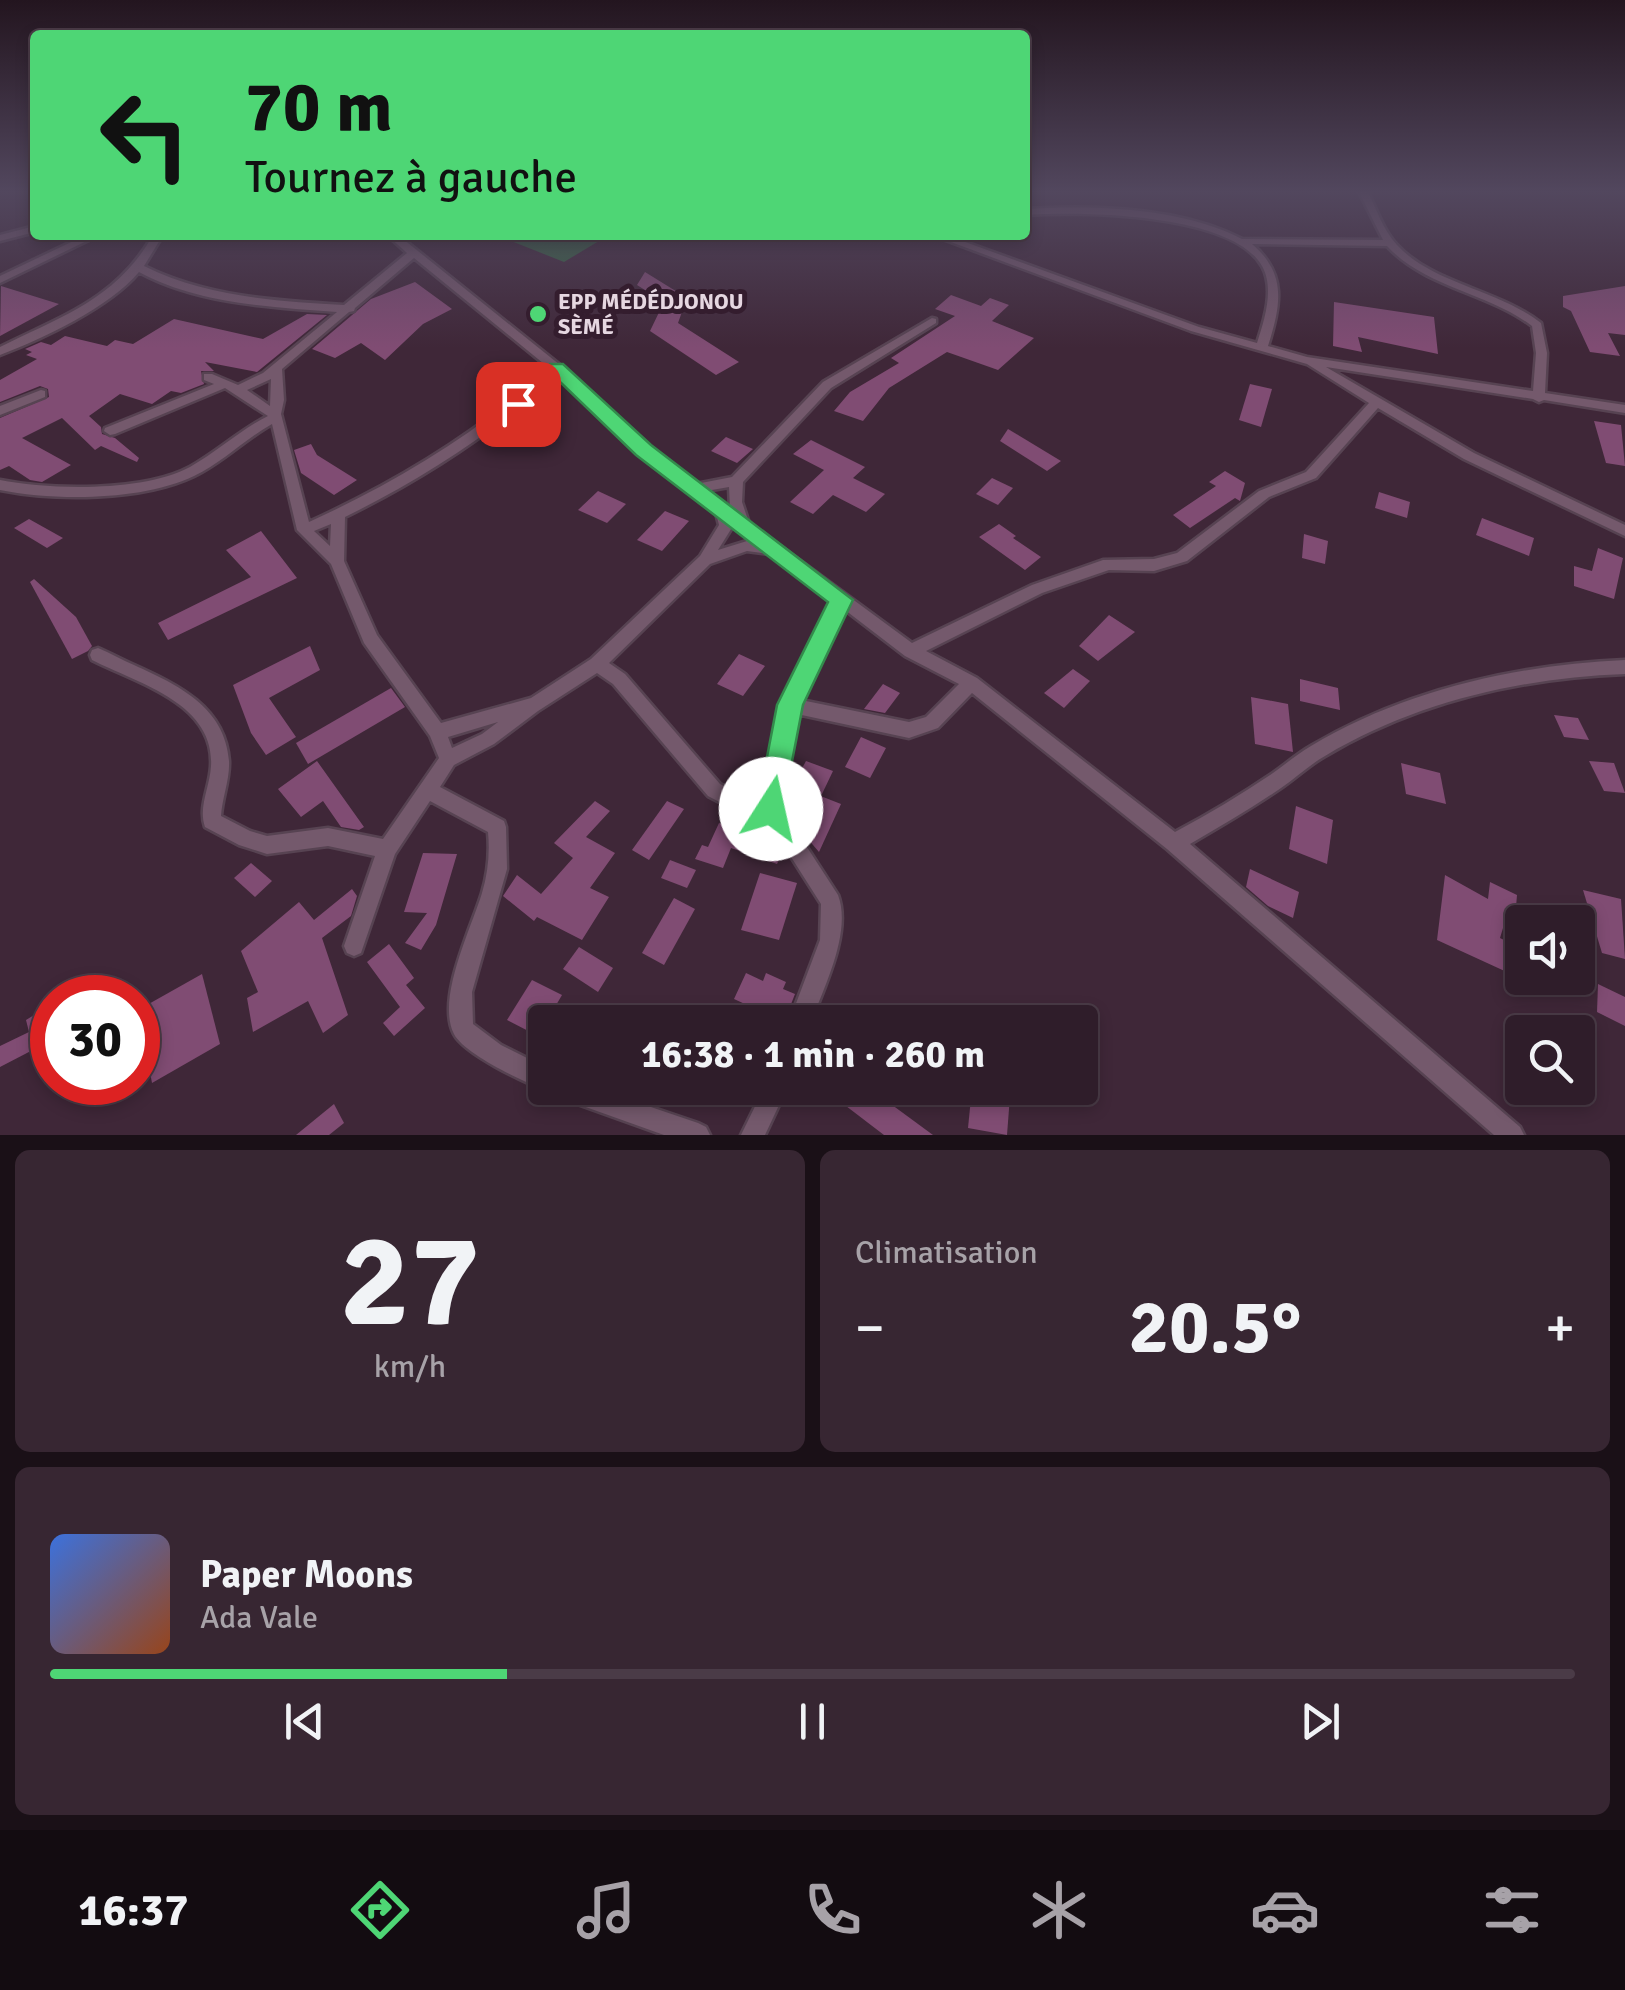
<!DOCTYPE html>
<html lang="fr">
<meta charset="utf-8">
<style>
body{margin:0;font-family:Signika,sans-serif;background:#372632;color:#f1f3f6;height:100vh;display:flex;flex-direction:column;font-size:38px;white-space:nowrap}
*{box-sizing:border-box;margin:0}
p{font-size:32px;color:#a7a2a8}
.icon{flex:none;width:55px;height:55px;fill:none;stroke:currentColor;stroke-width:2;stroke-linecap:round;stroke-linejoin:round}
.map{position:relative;height:1135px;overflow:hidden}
.panel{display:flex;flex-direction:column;gap:15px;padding:15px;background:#1a1017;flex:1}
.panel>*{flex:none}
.hud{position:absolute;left:30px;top:30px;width:1000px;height:210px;border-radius:10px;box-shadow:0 5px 15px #0003,0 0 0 2px #4a3b47;background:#4ed675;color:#111;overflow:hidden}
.fabs{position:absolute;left:1505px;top:905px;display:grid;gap:20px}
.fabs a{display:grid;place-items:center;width:90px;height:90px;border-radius:10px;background:#2f1d2a;box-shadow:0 5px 15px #0003,0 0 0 2px #4a3b47;font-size:50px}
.speed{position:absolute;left:30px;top:975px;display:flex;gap:20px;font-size:50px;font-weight:700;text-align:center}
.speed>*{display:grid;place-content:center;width:130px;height:130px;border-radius:50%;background:#2f1d2a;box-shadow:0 5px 15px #0003,0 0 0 2px #4a3b47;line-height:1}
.speed .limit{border:15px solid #d22;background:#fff;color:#111}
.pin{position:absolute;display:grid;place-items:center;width:85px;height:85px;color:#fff;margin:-42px;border-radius:20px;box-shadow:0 5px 15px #0006}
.me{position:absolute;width:110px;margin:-55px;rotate:10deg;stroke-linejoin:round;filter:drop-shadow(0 0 8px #0008)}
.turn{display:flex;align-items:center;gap:35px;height:210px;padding:0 50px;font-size:45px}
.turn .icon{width:130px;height:130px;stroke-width:2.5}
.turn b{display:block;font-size:70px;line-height:85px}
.big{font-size:75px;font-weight:800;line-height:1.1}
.panel .card{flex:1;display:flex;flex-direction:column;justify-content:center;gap:15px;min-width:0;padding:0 35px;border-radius:15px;background:#372632}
.panel .dial{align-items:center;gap:0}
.dial b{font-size:130px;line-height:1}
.song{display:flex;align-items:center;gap:30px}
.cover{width:120px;height:120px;border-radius:15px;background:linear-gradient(135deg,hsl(220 70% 55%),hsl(20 70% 35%))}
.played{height:10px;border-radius:5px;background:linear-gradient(90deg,#4ed675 30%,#4a3b47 30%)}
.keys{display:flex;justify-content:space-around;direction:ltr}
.heat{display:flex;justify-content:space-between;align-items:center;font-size:55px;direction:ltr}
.panel .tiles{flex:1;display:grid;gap:15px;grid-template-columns:1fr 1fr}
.card:last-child{grid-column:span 2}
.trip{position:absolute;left:528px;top:1005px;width:570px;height:100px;border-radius:10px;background:#2f1d2a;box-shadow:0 5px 15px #0003,0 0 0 2px #4a3b47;font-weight:800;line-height:100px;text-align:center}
.dock{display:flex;height:160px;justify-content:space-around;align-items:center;background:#130c11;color:#a7a2a8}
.dock .icon{width:70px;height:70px}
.dock .current{color:#4ed675}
.dock b{font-size:45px;color:#f1f3f6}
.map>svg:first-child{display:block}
</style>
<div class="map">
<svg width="1625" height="1135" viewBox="0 0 1625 1135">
<rect width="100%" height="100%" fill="#3f2738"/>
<path fill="#32683f" d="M496,235H609L564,262Z"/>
<g fill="#804c73">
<path d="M645,272L687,298L678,323L739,362L716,375L650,331L664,302L637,285Z"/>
<path d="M415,282L452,309L423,324L385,360L361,343L335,358L312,349L371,299Z"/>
<path d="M1,286L59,304L0,336Z"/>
<path d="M1625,286V335L1608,333L1620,356L1590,352L1571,311L1563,307V296Z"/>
<path d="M951,295L981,306L990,298L1009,305L992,321L1034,338L998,370L947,352L889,388L863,421L834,411L850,392L899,363L891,358L955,316L935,309Z"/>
<path d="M1334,302L1434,317L1438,354L1358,337L1362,352L1333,346Z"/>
<path d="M307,314L327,315L257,372L205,362L214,371H201L204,384L181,393L171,391L152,404L120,394L89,416L101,427L102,434L115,438L139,458L137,462L101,446L95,450L62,418L22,438L71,465L42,482L30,480L9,466L0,470V418L49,397L48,389L40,386L0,402V380L37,359L26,355L32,352L25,349L41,342L51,345L65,336L107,346L115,340L133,344L174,319L263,339Z"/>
<path d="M1250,384L1272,389L1261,427L1239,420Z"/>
<path d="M1594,421L1621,425L1625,466L1606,463Z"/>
<path d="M1008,429L1061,461L1047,471L1000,441Z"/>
<path d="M726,437L753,449L737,463L711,451Z"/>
<path d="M811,440L865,467L853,478L885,494L866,512L833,495L813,514L790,502L824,470L793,454Z"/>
<path d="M311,444L317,455L357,480L334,495L301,473L294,450Z"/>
<path d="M1225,471L1245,483L1240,501L1235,498L1190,528L1173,515L1216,486L1209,482Z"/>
<path d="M992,478L1013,488L998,505L976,494Z"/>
<path d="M598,491L626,504L607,523L578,510Z"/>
<path d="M1379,492L1410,502L1407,518L1375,508Z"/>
<path d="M665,511L689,521L662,551L637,540Z"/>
<path d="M1482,518L1534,538L1529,556L1476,535Z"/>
<path d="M29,519L63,538L47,548L14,528Z"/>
<path d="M999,524L1016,536L1013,538L1041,557L1025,570L979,537Z"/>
<path d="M261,531L297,578L168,640L158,623L251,577L226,550Z"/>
<path d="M1304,534L1328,541L1325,564L1302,558Z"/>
<path d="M1598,548L1623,558L1614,599L1574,586V566L1592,571Z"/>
<path d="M34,579L76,617L92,646L88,651L72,659L30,582Z"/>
<path d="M1109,615L1135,632L1098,661L1079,646Z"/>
<path d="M310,646L320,670L269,698L296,737L266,755L251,733L233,685Z"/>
<path d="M739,654L765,666L743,696L717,684Z"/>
<path d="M1073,669L1090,681L1064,708L1044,693Z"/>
<path d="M1300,679L1338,688L1340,710L1300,701Z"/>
<path d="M883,684L900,693L885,713L864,709Z"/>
<path d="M391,688L405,707L308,764L296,743Z"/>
<path d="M1251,697L1288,704L1293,752L1255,744Z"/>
<path d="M1554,715L1578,718L1589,740L1564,737Z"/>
<path d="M861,737L886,748L870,778L845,767Z"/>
<path d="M317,761L364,827L359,830L341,827L323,801L301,817L278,789Z"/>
<path d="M806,761L833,771L822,794L794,783Z"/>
<path d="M1589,761L1614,763L1625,793L1604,791Z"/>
<path d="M1401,763L1440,773L1446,804L1406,794Z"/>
<path d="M818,795L841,804L819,852L801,831Z"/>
<path d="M595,801L610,811L586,837L615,853L590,888L609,897L582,940L537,917L534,921L503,896L517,875L541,894L573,858L554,843Z"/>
<path d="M667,801L684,809L649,860L632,850Z"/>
<path d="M1296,806L1333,820L1327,864L1289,849Z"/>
<path d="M719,823L777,842L783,851L777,864L731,848L723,868L695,859L702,845L708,847Z"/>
<path d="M423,853L457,854L436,925L421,950L405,943L427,913L404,912Z"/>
<path d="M670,860L696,870L687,888L661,878Z"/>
<path d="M251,863L272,881L255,897L234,878Z"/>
<path d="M1250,869L1299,892L1293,918L1268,906L1246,887Z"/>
<path d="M760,873L797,883L779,940L741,930Z"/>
<path d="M1445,875L1488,899L1490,882L1517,895L1514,931L1503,928L1500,938L1522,949V979L1437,940Z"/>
<path d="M352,889L357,896L351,916L322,938L348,1015L323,1033L308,1001L253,1032L247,998L258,992L241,951L299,902L314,920Z"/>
<path d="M1583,890L1621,899L1625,959L1602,953Z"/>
<path d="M674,898L695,909L664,965L642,953Z"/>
<path d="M389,944L414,978L406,985L425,1008L394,1036L383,1023L400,1007L367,962Z"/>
<path d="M579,947L613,968L598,992L563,969Z"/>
<path d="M746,973L763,981L766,973L786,982L783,989L795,994L784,1022L734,999Z"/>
<path d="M202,974L220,1044L152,1083L138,1010Z"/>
<path d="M532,980L562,995L538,1036L507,1020Z"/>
<path d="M1598,984L1625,997V1026L1597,1012Z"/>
<path d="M52,1004V1040L0,1067V1046L29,1032L26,1020Z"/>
<path d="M857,1088H869L933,1135H884L846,1106Z"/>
<path d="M972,1088L1010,1096L1007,1135L968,1128Z"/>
<path d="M334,1104L344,1123L329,1135H296Z"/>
</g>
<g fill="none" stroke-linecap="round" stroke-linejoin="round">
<defs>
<g id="street">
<path d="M1358,190H1367C1376,208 1383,230 1397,245C1433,284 1497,289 1541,323L1547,353L1545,393L1625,405V413L1544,400L1539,402L1533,399L1326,367L1474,453L1625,525V536L1464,459L1378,408L1316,478L1269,497L1187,561L1154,571L1109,570L1042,593L926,651L977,678L1175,832C1209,814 1242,794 1273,773C1286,764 1297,754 1311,746C1405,690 1516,665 1625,660V674C1520,678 1416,702 1325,756C1309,765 1296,778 1281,788C1252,808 1221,826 1190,844L1520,1127L1524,1135H1494L1167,849L972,693L938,728L909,738L797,714L781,807L838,895C852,932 824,987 811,1022H789L820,940L821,904L765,816L731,808L708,796L613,684L597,673L538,711L494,744L454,765L440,787L504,821L506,827L507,869L472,992L473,1024L501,1045L545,1067V1088H595L698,1123L706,1127L710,1135H664L555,1096L552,1088L545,1090C524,1082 464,1054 454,1034C436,999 471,929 482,893C488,873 490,853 488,832L430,801L395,854L361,953L354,956L347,953L344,946L375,856L328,846L267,854L239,845L205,827C198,807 210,787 211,766C215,703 137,683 92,660L90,655L92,650L98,648C110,653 122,660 134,665C178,685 225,707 229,761C230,779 222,798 221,816L250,831L267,836L328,828L383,839L439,758L430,736L364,643L331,564L297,530L272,424C245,439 222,463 194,476C142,501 55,501 0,490V480C50,490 144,492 190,467C217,452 240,430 268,416L225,388L115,434L110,435L104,431L105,428L214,384L204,380V374H212L238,385L263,373L337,312C271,307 198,304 139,272C110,307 42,339 0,355V347C62,316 117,299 153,235H163L144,266C206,297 276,301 344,305L407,253L387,235H398L560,365L649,447L696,484L732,477L823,382L932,318L936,319V323L831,388L743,482L742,502L749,523L912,643L1032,585L1103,560L1154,559L1177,553L1259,491L1306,472L1369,403L1307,364L1191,331L932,235H946L1199,327L1257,343C1264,321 1275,289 1262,266C1232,213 1080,211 1025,215V209C1092,205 1181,207 1242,239L1383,240ZM1252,244L1387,246C1426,288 1487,292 1532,326L1536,353L1533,391L1307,357L1268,346C1281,305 1287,274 1252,244ZM414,258L549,368C478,433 397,482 309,522L281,414L284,400L282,369L349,312L354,311L355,308ZM556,375L639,453L716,513L719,525L700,556L591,659L531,698L441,723L377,635L344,561L345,517C422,479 493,434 556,375ZM271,379L270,406L247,390ZM729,487L730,509L706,491ZM331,524L330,546L314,531ZM733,526L753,541H747L718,550ZM747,551L770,554L833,602L781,705L764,799L735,792L720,784L625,674L609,663L710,564ZM845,610L905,656L959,684L926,717L909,722L801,700ZM498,722L482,734L452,748L448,737Z"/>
<path d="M35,226V232L0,241V235Z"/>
<path d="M86,235H99L0,283V276Z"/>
<path d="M41,390L45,391V397L0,415V406Z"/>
<path d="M764,1088H787L765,1135H741Z"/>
</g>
</defs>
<use href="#street" stroke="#574352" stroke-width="5"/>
<use href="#street" fill="#74596c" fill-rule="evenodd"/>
</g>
<linearGradient id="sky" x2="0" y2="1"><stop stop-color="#23151f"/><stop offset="0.55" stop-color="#52475e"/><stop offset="1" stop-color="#52475e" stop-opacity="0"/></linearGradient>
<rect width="1625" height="348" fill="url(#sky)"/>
<path fill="#4ed675" stroke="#338b4c" stroke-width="2.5" d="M550,364H563L651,445L853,600L803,705L781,818L771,822L761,818L757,809L777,705L828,602L636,455L556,378L525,408H511V399Z"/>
<circle fill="#4ed675" stroke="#341d2e" stroke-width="4" cx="538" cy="314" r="10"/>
<g text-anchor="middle" stroke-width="10" stroke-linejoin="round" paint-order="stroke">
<g font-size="22" font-weight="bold" fill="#e6d7e1" stroke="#341d2e" text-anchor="start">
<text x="558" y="309">EPP MÉDÉDJONOU<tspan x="558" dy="25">SÈMÉ</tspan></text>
</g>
</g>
</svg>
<div class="fabs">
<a><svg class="icon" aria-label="sound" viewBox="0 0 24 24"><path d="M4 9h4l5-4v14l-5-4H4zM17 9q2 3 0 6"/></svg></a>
<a><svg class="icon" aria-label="search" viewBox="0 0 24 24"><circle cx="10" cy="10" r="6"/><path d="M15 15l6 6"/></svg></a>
</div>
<div class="speed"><div class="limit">30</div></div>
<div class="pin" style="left:518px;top:404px;background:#d93025"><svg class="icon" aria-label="arrive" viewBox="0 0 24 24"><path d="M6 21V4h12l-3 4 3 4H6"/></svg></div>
<svg class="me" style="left:771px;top:809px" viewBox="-20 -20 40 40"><circle r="19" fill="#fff"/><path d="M0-13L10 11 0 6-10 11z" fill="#4ed675"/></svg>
<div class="trip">16:38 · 1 min · 260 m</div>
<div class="hud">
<div class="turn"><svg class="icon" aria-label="left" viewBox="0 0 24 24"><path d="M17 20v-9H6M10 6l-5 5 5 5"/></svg><div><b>70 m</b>Tournez à gauche</div></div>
</div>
</div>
<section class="panel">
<div class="tiles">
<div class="card dial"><b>27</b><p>km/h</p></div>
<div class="card"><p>Climatisation</p>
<div class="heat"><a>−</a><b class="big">20.5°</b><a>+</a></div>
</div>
<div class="card">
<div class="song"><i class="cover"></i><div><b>Paper Moons</b><p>Ada Vale</p></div></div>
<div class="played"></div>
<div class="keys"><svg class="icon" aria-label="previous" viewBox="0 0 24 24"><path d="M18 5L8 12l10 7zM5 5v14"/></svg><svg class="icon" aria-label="pause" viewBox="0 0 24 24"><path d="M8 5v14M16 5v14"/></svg><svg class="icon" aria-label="next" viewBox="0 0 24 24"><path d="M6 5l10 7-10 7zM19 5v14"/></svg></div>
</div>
</div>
</section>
<nav class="dock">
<b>16:37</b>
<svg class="icon current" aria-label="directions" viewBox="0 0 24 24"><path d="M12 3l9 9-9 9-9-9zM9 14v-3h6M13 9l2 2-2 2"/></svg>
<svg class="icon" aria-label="music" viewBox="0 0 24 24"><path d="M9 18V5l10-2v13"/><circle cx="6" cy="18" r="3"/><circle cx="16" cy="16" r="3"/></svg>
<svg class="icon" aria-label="phone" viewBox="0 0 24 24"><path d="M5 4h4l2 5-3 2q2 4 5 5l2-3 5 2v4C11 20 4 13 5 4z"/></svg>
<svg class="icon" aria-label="climate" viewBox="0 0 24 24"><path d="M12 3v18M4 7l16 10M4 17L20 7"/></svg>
<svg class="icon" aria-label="car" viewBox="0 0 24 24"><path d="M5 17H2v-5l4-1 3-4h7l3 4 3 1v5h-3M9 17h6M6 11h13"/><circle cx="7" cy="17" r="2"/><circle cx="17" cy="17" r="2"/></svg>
<svg class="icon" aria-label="filters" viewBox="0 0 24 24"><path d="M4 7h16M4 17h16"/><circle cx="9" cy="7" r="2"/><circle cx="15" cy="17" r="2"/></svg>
</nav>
